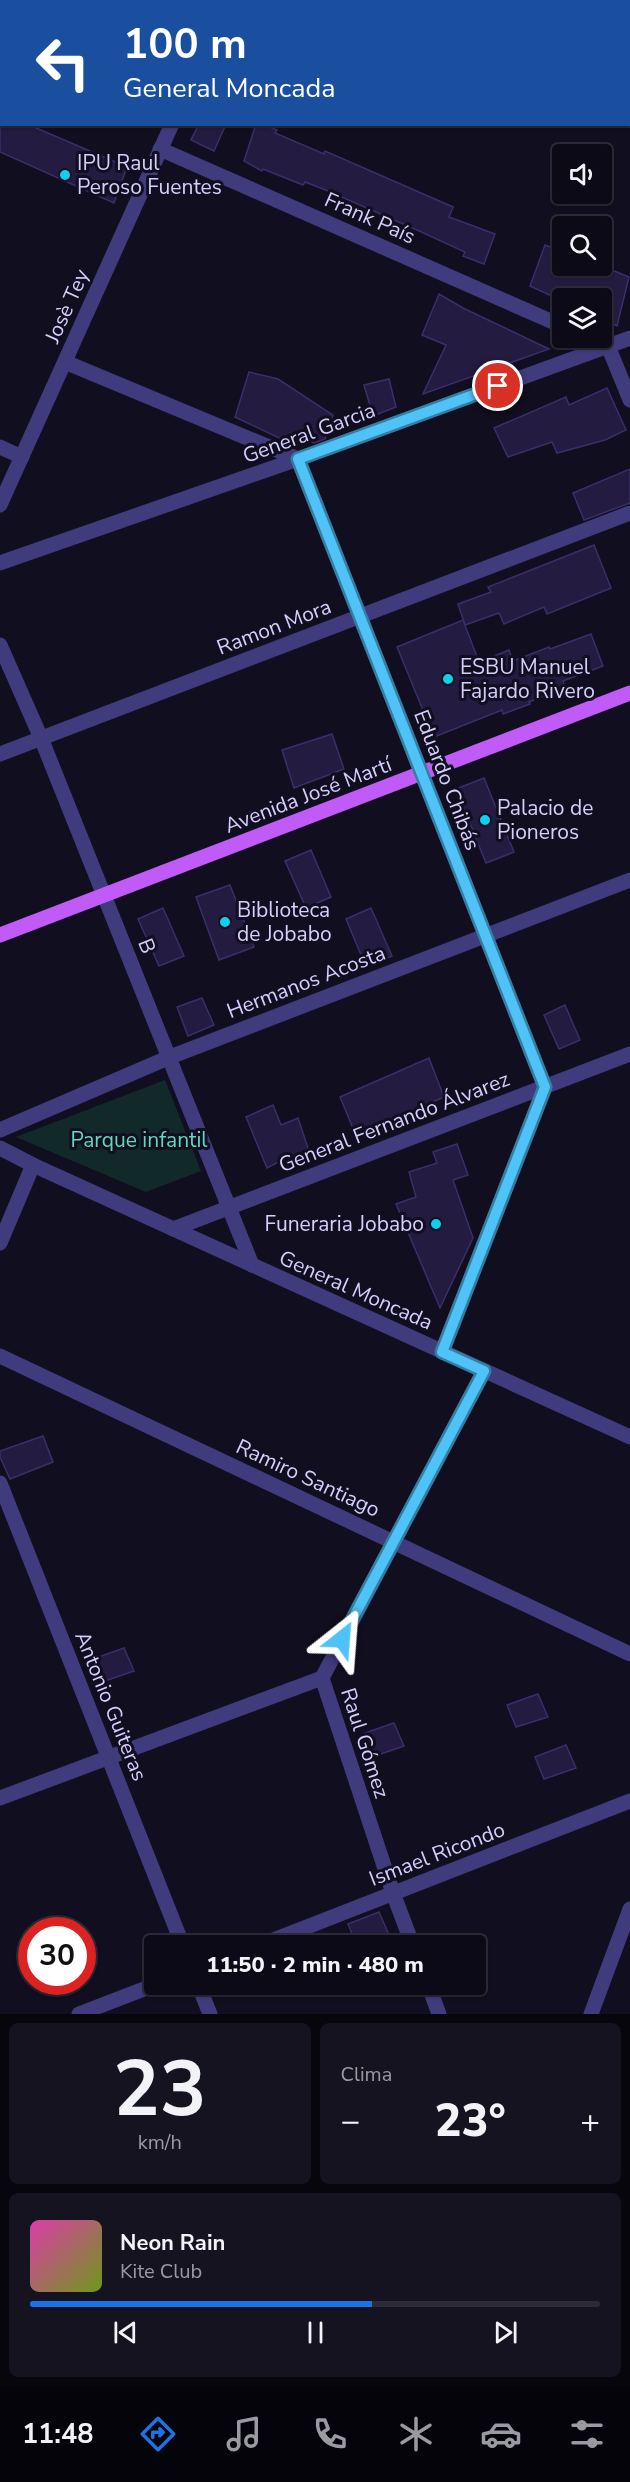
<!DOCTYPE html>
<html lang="es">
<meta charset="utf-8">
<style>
body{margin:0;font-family:"Nunito Sans",sans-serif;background:#161321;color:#f1f3f6;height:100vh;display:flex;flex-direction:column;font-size:22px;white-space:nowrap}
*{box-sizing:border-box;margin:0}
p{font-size:20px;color:#9a9aa2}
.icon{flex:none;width:33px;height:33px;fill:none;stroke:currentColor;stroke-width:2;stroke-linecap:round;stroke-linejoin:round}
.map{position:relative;height:2014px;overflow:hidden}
.drawer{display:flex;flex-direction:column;gap:9px;padding:9px;background:#07060d;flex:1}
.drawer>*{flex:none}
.guide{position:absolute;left:0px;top:0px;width:630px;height:126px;box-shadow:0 2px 4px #0004,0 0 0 2px #2d2b37;background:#1a4fa0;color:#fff;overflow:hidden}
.fabs{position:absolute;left:552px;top:144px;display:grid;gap:12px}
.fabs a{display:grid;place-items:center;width:60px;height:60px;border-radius:6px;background:#0d0a18;box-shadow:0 2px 4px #0004,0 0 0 2px #2d2b37;font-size:30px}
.speed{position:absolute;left:18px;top:1917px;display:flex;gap:12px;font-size:30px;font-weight:700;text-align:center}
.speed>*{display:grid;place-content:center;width:78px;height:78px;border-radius:50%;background:#0d0a18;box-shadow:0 2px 4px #0004,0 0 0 2px #2d2b37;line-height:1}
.speed .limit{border:9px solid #d22;background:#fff;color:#111}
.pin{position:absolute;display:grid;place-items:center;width:51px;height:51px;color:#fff;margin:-26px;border:3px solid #fff;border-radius:50%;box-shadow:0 2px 6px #0007}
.me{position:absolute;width:66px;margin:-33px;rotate:28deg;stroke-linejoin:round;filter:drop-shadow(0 0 4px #0008)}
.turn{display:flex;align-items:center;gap:21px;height:126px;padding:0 24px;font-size:27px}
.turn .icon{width:78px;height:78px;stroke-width:2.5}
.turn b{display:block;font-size:42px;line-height:51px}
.big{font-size:45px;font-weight:800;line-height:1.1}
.drawer .widget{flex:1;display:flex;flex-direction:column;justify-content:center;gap:9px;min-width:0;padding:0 21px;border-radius:9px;background:#161321}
.drawer .dial{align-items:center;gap:0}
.dial b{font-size:78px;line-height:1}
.song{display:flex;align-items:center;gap:18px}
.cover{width:72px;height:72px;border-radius:9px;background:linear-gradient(135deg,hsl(320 70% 55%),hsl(80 70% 35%))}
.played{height:6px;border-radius:3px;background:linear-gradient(90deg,#1a73e8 60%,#2d2b37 60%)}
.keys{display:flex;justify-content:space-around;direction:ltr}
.heat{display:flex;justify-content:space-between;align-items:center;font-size:33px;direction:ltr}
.drawer .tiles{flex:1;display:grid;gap:9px;grid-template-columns:1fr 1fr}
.widget:last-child{grid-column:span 2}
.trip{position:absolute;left:144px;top:1935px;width:342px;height:60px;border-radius:6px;background:#0d0a18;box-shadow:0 2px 4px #0004,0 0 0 2px #2d2b37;font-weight:800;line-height:60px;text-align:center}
.menu{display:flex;height:96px;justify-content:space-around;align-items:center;background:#05040a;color:#9a9aa2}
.menu .icon{width:42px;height:42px}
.menu .selected{color:#1a73e8}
.menu b{font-size:27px;color:#f1f3f6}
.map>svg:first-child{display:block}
</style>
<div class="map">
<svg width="630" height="2014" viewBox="0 0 630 2014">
<rect width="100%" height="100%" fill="#110e20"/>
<path fill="#112a29" d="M165,1080L201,1171L146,1192L16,1137Z"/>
<g fill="#231b40" stroke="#3c2e6b" stroke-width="1.5">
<path d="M0,124H27L127,167L114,203L0,152Z"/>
<path d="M199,124H226L214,151L191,140Z"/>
<path d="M256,124H263L277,130L275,133L324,154L325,151L453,207L449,217L495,234L484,264L463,256L465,252L417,230L328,191L305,182L303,185L263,169L262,171L244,161Z"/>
<path d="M545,245L562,251V266H602L629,277L617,326L602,319V298H556L530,286Z"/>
<path d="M439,294L463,308L549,349L423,394L446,345L422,335Z"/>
<path d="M249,372L278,379L333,415L325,439L314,443L299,435L294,445L235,417Z"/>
<path d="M389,379L396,407L373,416L364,385Z"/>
<path d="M607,388L626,430L605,440L557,453L552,442L508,457L494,428L566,397L569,405Z"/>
<path d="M630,469V503L584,520L573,493Z"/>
<path d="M594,545L611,588L547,614L544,607L504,624L499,613L465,625L458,604L491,592L488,587Z"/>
<path d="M463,620L479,662L509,650L513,661L549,647L550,649L591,634L603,666L563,681L565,687L529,702L530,704L503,714L502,710L434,737L397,647Z"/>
<path d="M332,734L344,769L294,788L282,750Z"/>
<path d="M484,778L514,852L486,863L456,789Z"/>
<path d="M311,850L331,897L306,908L285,861Z"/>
<path d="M230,885L254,947L219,960L196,897Z"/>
<path d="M163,908L184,956L159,966L138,919Z"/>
<path d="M371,908L392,956L366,967L346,919Z"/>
<path d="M202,998L214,1025L188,1036L177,1007Z"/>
<path d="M565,1005L580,1040L559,1049L544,1015Z"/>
<path d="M429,1058L444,1097L377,1126L354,1131L340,1097Z"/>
<path d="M273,1105L281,1125L298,1118L311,1157L291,1168L288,1157L267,1168L246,1117Z"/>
<path d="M457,1144L468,1175L453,1180L473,1238L440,1308L396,1204L416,1197L409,1172L437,1163L433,1152Z"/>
<path d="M43,1436L53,1462L10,1479L0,1457V1451Z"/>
<path d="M124,1648L134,1671L102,1682L93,1659Z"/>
<path d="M538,1694L548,1717L516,1727L507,1705Z"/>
<path d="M394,1723L404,1746L372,1757L362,1734Z"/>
<path d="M566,1745L576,1768L544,1779L535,1757Z"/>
<path d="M379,1912L389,1935L357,1946L348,1924Z"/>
</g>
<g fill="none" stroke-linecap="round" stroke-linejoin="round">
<g stroke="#3f3b7d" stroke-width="15">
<path d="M227,2L228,0"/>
<path d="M160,149L562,326"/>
<path d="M590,338L608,346L630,400"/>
<path d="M65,362L298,459L545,1087L442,1352"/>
<path d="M0,447L22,457"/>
<path d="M0,505L172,124"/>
<path d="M0,563L298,459L630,338"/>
<path d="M0,645L41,738L252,1265"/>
<path d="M0,754L630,513"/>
<path d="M0,1130L170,1057L630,880"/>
<path d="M0,1148L33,1165L630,1437"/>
<path d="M173,1229L630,1054"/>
<path d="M0,1243L33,1165"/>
<path d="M0,1356L630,1654"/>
<path d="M0,1483L183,1946"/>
<path d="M0,1798L322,1678"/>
<path d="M258,1946L630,1801"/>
<path d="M413,1946L393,1893L322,1678L484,1371"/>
<path d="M198,1984L210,2014"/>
<path d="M428,1984L439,2014"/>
<path d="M79,2014L157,1984"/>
<path d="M591,2014L630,1909"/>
</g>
<g stroke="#c15bf8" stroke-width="15">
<path d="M549,0L552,2"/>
<path d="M628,35L630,36"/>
<path d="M0,935L630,693"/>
</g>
</g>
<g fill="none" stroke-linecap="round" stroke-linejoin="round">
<defs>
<path id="route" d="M342,1639L484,1371L442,1352L545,1087L298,459L498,386"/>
</defs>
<use href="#route" stroke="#337fa1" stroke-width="15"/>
<use href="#route" stroke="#4fc3f7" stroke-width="10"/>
</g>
<g fill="#0bd1ed" stroke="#110e20" stroke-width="2">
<circle cx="65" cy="175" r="6"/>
<circle cx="448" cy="679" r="6"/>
<circle cx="485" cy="820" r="6"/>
<circle cx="225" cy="922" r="6"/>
<circle cx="436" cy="1224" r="6"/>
</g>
<g text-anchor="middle" stroke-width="6" stroke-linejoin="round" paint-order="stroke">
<g font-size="21" fill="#d5cffd" stroke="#110e20" text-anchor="start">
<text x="77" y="170">IPU Raul<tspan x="77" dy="24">Peroso Fuentes</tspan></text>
<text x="460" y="674">ESBU Manuel<tspan x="460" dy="24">Fajardo Rivero</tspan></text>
<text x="497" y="815">Palacio de<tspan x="497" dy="24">Pioneros</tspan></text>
<text x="237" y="917">Biblioteca<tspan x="237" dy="24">de Jobabo</tspan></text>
<text x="424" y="1231" text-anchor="end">Funeraria Jobabo</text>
</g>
<g font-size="21" fill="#d5cffd" stroke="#110e20">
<text transform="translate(370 218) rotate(24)" y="7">Frank País</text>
<text transform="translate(67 306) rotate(-66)" y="7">Josè Tey</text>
<text transform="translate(309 433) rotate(-20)" y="7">General Garcia</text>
<text transform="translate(274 627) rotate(-21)" y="7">Ramon Mora</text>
<text transform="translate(447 780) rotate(69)" y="7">Eduardo Chibás</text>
<text transform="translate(308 795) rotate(-21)" y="7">Avenida José Martí</text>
<text transform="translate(147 946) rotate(68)" y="7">B</text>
<text transform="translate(306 982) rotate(-21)" y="7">Hermanos Acosta</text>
<text transform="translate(394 1122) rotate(-21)" y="7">General Fernando Álvarez</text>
<text transform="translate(356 1290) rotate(24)" y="7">General Moncada</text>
<text transform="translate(308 1478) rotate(25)" y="7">Ramiro Santiago</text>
<text transform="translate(111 1706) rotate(68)" y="7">Antonio Guiteras</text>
<text transform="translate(365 1743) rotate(72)" y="7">Raul Gómez</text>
<text transform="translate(437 1854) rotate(-21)" y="7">Ismael Ricondo</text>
</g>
<g font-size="21" fill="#5fd9be" stroke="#110e20">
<text x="139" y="1147">Parque infantil</text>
</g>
</g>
</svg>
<div class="fabs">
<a><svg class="icon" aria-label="sound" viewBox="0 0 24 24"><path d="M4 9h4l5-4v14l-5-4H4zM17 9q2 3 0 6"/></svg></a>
<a><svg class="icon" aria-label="search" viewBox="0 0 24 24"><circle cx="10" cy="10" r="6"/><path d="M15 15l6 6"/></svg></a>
<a><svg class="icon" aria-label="layers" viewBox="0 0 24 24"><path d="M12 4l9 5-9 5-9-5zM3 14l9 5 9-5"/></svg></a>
</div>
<div class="speed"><div class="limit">30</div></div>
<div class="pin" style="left:498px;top:386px;background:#d93025"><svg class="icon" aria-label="arrive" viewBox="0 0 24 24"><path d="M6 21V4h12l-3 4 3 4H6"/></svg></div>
<svg class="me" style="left:342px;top:1639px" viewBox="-20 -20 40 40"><path d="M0-17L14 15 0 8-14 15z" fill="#4fc3f7" stroke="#fff" stroke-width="4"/></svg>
<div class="trip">11:50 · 2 min · 480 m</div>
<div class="guide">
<div class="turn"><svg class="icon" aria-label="left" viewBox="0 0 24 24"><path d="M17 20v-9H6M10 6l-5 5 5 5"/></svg><div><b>100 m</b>General Moncada</div></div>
</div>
</div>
<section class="drawer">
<div class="tiles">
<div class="widget dial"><b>23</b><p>km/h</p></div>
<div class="widget"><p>Clima</p>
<div class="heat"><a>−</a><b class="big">23°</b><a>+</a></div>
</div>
<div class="widget">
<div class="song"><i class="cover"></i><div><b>Neon Rain</b><p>Kite Club</p></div></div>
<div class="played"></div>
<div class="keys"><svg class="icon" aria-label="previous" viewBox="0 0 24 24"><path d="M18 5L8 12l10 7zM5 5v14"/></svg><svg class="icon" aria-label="pause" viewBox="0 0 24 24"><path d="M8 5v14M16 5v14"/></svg><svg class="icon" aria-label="next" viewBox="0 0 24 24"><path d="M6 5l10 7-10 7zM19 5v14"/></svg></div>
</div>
</div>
</section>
<nav class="menu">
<b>11:48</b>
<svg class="icon selected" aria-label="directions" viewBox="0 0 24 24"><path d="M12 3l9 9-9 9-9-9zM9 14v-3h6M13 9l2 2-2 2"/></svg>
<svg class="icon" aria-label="music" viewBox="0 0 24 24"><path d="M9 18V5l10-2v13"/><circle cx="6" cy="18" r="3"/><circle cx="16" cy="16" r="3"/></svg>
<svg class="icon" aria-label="phone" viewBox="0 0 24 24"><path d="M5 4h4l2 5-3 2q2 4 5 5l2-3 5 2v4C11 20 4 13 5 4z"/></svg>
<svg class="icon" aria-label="climate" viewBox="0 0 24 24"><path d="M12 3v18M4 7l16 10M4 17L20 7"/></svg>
<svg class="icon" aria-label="car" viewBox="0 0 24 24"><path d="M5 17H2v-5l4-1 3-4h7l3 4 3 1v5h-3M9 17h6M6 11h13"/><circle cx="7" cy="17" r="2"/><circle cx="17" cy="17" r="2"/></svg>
<svg class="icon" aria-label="filters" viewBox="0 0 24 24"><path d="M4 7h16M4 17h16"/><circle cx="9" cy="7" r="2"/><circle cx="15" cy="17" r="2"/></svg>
</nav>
